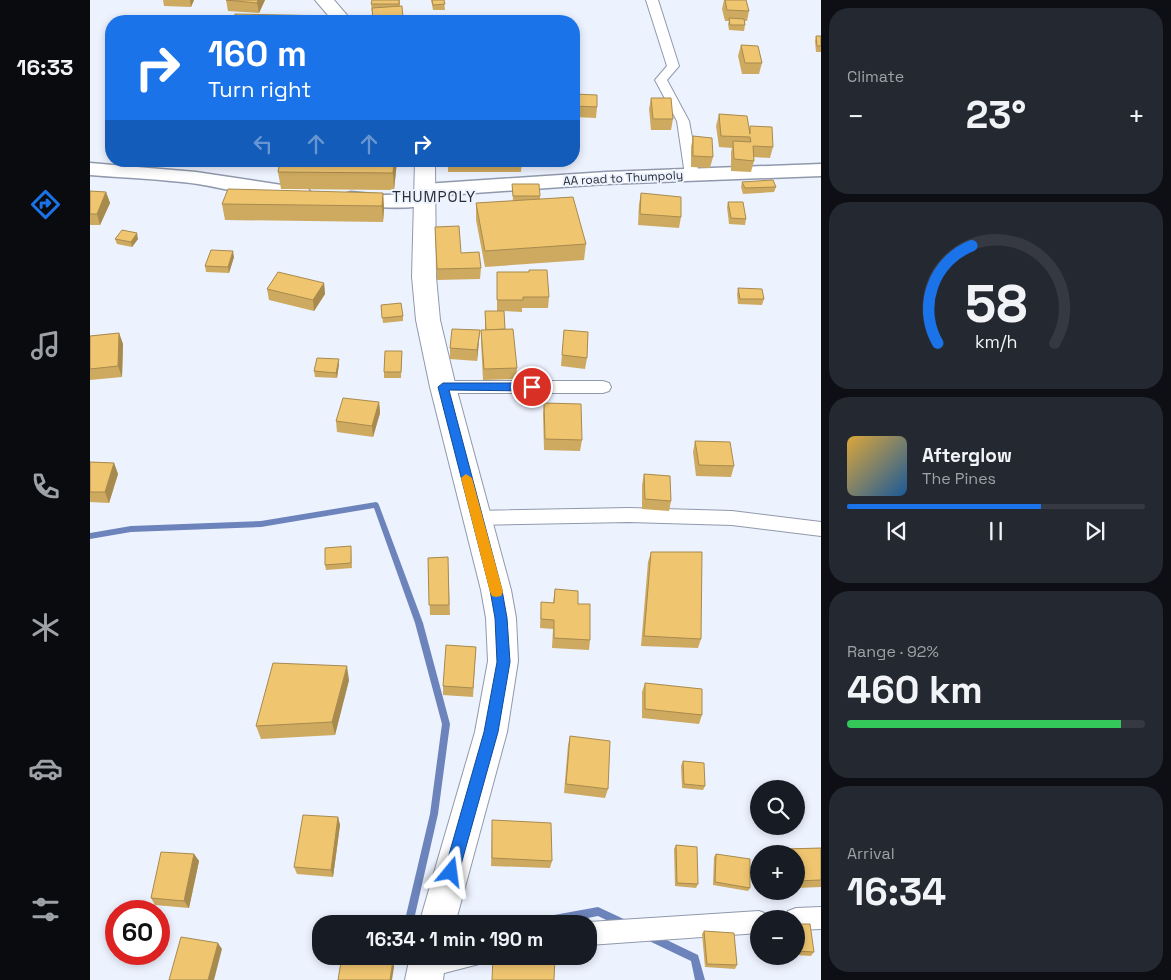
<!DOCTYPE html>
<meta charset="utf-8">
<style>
body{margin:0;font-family:"Space Grotesk",sans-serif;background:#242831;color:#f1f3f6;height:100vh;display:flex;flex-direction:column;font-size:19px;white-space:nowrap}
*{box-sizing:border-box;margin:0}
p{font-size:16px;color:#9ea1a6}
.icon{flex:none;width:28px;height:28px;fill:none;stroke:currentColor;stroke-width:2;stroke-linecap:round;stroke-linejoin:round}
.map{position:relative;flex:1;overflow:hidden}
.sheet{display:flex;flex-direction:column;gap:8px;padding:8px;background:#0d0f14;width:350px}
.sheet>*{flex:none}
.guide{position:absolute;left:15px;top:15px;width:475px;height:152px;border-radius:20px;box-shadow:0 2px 8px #0003;background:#1a73e8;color:#fff;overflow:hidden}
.tools{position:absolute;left:660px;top:780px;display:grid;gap:10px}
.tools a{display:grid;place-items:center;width:55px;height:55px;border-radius:50%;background:#171b24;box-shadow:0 2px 8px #0003;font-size:25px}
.speed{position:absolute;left:15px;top:900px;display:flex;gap:10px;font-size:25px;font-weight:700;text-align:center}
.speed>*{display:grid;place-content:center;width:65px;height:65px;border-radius:50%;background:#171b24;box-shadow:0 2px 8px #0003;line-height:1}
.speed .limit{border:8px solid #d22;background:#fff;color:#111}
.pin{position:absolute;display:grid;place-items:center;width:42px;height:42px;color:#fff;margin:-21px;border:2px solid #fff;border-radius:50%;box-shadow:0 1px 5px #0007}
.me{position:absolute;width:55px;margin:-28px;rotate:16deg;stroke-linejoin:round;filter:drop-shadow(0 0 4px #0008)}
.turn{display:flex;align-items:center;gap:18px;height:105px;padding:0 20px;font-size:22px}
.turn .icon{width:65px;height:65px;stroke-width:2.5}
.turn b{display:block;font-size:35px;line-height:42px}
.lanes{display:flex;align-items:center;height:48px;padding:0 20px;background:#0003;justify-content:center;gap:25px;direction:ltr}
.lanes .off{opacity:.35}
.big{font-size:38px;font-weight:700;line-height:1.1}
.sheet .card{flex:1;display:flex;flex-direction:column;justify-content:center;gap:8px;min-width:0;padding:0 18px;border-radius:20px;background:#242831}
.sheet .dial{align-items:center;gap:0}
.dial svg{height:130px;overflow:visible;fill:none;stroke:#363941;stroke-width:7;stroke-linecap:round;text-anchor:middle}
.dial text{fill:#f1f3f6;stroke:none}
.song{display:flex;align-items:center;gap:15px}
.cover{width:60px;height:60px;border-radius:8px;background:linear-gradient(135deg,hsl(40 70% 55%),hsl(210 70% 35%))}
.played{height:5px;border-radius:2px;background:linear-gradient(90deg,#1a73e8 65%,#363941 65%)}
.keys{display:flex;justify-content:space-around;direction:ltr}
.heat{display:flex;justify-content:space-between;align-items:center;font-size:28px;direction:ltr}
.charge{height:8px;border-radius:4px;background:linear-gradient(90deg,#34c759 92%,#363941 0)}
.trip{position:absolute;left:222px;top:915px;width:285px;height:50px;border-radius:20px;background:#171b24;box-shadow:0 2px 8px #0003;font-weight:700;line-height:50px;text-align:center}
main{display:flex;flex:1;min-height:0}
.tabs{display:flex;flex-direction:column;width:90px;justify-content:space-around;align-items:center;background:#090b0e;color:#9ea1a6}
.tabs .icon{width:35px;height:35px}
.tabs .current{color:#1a73e8}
.tabs b{font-size:22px;color:#f1f3f6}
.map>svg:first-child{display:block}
</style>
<main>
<nav class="tabs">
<b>16:33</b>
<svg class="icon current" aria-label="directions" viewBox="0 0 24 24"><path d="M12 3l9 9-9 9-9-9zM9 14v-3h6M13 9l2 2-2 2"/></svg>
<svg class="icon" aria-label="music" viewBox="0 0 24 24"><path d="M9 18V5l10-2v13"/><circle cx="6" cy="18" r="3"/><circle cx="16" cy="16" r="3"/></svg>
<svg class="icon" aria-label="phone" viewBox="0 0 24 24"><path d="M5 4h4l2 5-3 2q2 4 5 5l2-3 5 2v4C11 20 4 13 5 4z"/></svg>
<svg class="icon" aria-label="climate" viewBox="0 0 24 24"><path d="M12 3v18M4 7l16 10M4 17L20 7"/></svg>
<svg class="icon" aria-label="car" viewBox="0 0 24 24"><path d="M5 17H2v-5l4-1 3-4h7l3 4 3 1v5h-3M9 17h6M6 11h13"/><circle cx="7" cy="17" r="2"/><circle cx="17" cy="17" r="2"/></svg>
<svg class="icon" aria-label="filters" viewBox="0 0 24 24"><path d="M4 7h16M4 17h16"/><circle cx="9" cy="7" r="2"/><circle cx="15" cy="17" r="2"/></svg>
</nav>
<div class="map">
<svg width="731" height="980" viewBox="0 0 731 980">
<rect width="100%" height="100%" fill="#ecf2fe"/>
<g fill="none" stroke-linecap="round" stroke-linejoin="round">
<g fill="#6c84bb" fill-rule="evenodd">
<path d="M286,502L288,503L289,505L333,623L360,724L348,814L323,924H314L340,814L352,724L325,623L284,508L171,527L41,532L0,539V533L41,526L171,521Z"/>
<path d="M508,907L538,921L540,924L538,927L535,929L508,916L466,924H438L439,921L442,919Z"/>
<path d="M560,932L608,955L615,980H605L601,961L557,940L555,937L557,934Z"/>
</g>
<defs>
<g id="street">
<path d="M556,0H568L589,66L577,80L599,121L609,175L607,178H597L595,175L587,121L565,80L577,66Z"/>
<path d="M353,381H513L519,383L521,387L519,391L513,393H353L347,391L345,387L347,383Z"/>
<path d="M539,508L642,511L731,522V536L642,525L539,522L386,525L380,523L377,518L380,513L386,511Z"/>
<path d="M731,907V929L706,930V919H695L698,911L706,908Z"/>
<path d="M669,911L677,914L679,919H669V933L499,945V924H496L499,922Z"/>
<path d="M330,956H393L389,964L335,978L327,974L323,966L327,958Z"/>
</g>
<g id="secondary">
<path d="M0,163L106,172L218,189L221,193L218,197C193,204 135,188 108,184C72,179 36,178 0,175Z"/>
<path d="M731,164V176L516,184L342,196L345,200L342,204C318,210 278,208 254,202L251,198L254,194L261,192L294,195L328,194L325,190L328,186L335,184L516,172Z"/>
</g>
<g id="primary">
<path d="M225,0H244L262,21H243Z"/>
<path d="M325,161H345L346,277L350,320L366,387L421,590L426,618L428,661L417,732L365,924H329L385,732L398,661L396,618L391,590L340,387L326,320L322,277Z"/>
<path d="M320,956H356L353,980H315Z"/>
</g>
</defs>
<use href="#street" stroke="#9099ac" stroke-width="2"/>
<use href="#secondary" stroke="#9099ac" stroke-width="3"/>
<use href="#primary" stroke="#9099ac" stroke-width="2"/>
<use href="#street" fill="#fff" fill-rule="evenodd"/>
<use href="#secondary" fill="#fff" fill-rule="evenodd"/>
<use href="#primary" fill="#fff" fill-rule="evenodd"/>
</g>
<g fill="#cea960">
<path d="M73,0H104L101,7L74,6Z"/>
<path d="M136,0H175L169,13L138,11Z"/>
<path d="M310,0V6L313,21H283L281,4Z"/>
<path d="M341,0H354L355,10H343Z"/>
<path d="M634,0H656L659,11L657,21H655V25L654,31L639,30L638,24L639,21H635L632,9Z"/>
<path d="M726,36H731V52H726L725,41Z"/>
<path d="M651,45L672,63L669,74H652L648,56Z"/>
<path d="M484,94L507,107L506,118L484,117Z"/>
<path d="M561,98L583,119L581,130H561L559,109Z"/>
<path d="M629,114L659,130L660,126L683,147L680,158L663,157L664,161L661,172L641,171V152L642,148L629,147L626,126Z"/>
<path d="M603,136L623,157L620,168L601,167V147Z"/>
<path d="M307,161L304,190L191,189L188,172Z"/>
<path d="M358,161H432L431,172H358Z"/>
<path d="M652,182L686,187L684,192L653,194L651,187Z"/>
<path d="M422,184L450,196V199L496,244L494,260L395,267L386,220V203L423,201Z"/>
<path d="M0,191L16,192L20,203L10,225H0Z"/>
<path d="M293,193L294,209L293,222L135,220L132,204Z"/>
<path d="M551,193L591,217L589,228L548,225L549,204Z"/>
<path d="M638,202L656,219L655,225L639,224L637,207Z"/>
<path d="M345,227L371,253L391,268L390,279L347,280Z"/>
<path d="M25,239H48L42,247L27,244Z"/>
<path d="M144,257L139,273L116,272L115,266Z"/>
<path d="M407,272L459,297L458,308H432V312L414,311L415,329L427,368L426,379L393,380L391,341V330H395V311H407Z"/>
<path d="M234,283L235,294L224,311L179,300L177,289Z"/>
<path d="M648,288L674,299L672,305L648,304L647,294Z"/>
<path d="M291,305L313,316V321L293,323Z"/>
<path d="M474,330L497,358L495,369L471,366Z"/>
<path d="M29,333L33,344L32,377L0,380V336Z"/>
<path d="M389,341L387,361L360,359V348Z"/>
<path d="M312,357L311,378H294V372Z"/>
<path d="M249,364L247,378L225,377L224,371Z"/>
<path d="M289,402L290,413L283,437L247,432L246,421Z"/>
<path d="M454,403L492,440L490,451L454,450L453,414Z"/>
<path d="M605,441L644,466L641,477L606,476L603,452Z"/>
<path d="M0,462L24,463L28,474L19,503L0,502Z"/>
<path d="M554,474L581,501L579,511L552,509V485Z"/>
<path d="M261,546L262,568L236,570L235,565Z"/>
<path d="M561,552L611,639L608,648L551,646L558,562Z"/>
<path d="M358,557L360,615H340L338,558Z"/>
<path d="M465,589L488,604L500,640L499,650L462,648L463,629L450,628L451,602L463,603Z"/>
<path d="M386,647L383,697L353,695V686Z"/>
<path d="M259,680L245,735L171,739L166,726Z"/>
<path d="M555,683L612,715L609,724L552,718V692Z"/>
<path d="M480,736L518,789L515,798L474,793L478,745Z"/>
<path d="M593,761L615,786L613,790L592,788L591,766Z"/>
<path d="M248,817L250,825L243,877L207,874L204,867Z"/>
<path d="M402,820L462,861L460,868L401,866Z"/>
<path d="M586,845L608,884L606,888L585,886L584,849Z"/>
<path d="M731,848V887L706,888V854H691L695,849Z"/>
<path d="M104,854L109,861L99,908L65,905L61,898Z"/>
<path d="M626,854L660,888L658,891L623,885L624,857Z"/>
<path d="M706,924L724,952L721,956L706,955Z"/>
<path d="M614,931L647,965L645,969L615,967L612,934Z"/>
</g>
<g fill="#a78a4e">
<path d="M100,0H104L101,7Z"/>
<path d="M168,0H175L169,13L167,3Z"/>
<path d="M304,161H307L304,190L303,173Z"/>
<path d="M16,192L20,203L10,225L7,214Z"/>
<path d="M293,193L294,209L293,222L292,206Z"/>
<path d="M47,233L48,239L42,247L41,242Z"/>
<path d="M143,251L144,257L139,273L138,267Z"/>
<path d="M234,283L235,294L224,311L223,300Z"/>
<path d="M390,330L389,341L387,361V350Z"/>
<path d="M29,333L33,344L32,377L28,366Z"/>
<path d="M249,359V364L247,378L246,373Z"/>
<path d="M289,402L290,413L283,437L282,426Z"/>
<path d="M24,463L28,474L19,503L15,492Z"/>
<path d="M257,666L259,680L245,735L242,722Z"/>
<path d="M248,817L250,825L243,877L241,870Z"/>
<path d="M104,854L109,861L99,908L94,901Z"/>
<path d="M128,943L132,949L124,980H118Z"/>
<path d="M303,960L304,967L302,980H300Z"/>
</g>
<g fill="#efc570" stroke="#a78a4e">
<path d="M136,0H168L167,3Z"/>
<path d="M282,0H309V4H281Z"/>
<path d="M342,0H354L355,4L343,5Z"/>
<path d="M635,0H656L659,11L637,10Z"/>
<path d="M312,6L313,18L283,20L282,8Z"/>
<path d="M145,14L241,16L240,21H143Z"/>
<path d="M639,18L654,19L655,25H640Z"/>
<path d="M726,36H731V46H727Z"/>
<path d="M651,45L668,46L672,63H655Z"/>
<path d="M484,94L507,95V107L484,106Z"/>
<path d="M561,98H581L583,119H563Z"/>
<path d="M629,114L657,116L660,134V126L682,127L683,147L663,146L664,161L644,159L643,141L661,142L660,137L631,136Z"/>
<path d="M603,136L622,138L623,157L603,156Z"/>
<path d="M190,161H304L303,173L188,172Z"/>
<path d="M683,180L686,187L655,188L652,182Z"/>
<path d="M422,184H449L450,196H423Z"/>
<path d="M138,189L293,193L292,206L132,204Z"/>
<path d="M0,191L16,192L7,214H0Z"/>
<path d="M551,193L591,197V217L550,214Z"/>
<path d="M483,197L496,244L395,251L386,203Z"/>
<path d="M638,202H653L656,219L641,218Z"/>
<path d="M369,226L371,253L389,252L391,268L347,269L345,227Z"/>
<path d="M32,230L47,233L41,242L25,239Z"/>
<path d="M121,250L143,251L138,267L115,266Z"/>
<path d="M439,270H457L459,297H433V300H407V272H439Z"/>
<path d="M188,272L234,283L223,300L177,289Z"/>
<path d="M648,288L672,289L674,299H650Z"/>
<path d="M311,303L313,316L292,318L291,305Z"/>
<path d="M395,311H414L415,329L396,330Z"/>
<path d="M362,329L390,330L387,350L360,348Z"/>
<path d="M423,329L427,368L394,369L391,330Z"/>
<path d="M474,330L498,332L497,358L472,355Z"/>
<path d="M29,333L28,366L0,369V336Z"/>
<path d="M295,351H312L311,372H294Z"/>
<path d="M227,358L249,359L246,373L224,371Z"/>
<path d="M253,398L289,402L282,426L246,421Z"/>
<path d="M454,403L491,404L492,440L455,439Z"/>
<path d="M605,441L640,442L644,466L609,465Z"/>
<path d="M0,462L24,463L15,492H0Z"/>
<path d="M554,474L580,476L581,501L555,499Z"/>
<path d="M261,546V563L235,565V548Z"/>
<path d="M561,552H612L611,639L554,636Z"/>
<path d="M358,557L359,605H339L338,558Z"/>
<path d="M465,589L488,591V604H500V640L464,638V620L451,619V602L464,603Z"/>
<path d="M356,645L386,647L383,688L353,686Z"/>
<path d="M183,663L257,666L242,722L166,726Z"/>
<path d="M555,683L612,689V715L555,709Z"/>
<path d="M480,736L520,741L518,789L476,784Z"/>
<path d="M593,761L614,763L615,786L594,784Z"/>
<path d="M213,815L248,817L241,870L204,867Z"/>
<path d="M402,820L461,823L462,861L402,858Z"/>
<path d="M586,845L607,847L608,884L587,883Z"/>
<path d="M731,848V880L706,881V854H696L695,849Z"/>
<path d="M71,852L104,854L94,901L61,898Z"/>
<path d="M626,854L660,859V888L625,882Z"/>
<path d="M706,924H720L724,952L706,951Z"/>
<path d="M614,931L644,933L647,965L617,964Z"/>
<path d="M91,937L128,943L118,980H79Z"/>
<path d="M252,956H277L303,960L300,980H248Z"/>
<path d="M403,956H465L464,980H402Z"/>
</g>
<path fill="#1a73e8" stroke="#114b97" d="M353,383H442L447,387L442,391L359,390L412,590L417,618L420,662L408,732L369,872L367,878L361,880L356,878L354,872L394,732L407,662L405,618L400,590L348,387Z"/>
<path fill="#f59e0b" d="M376,474L382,478L413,592L411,596L406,597L402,596L400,592L371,478Z"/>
<g text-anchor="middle" stroke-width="4" stroke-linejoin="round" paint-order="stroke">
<g font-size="12" fill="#292d34" stroke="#ecf2fe">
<text transform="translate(533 178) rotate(-3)" y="4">AA road to Thumpoly</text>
</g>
<g font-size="15" letter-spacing="1" fill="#292d34" stroke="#ecf2fe">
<text x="344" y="202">THUMPOLY</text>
</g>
</g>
</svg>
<div class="tools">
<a><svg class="icon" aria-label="search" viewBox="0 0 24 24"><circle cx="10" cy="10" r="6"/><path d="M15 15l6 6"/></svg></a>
<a>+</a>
<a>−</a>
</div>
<div class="speed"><div class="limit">60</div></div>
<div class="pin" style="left:442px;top:387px;background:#d93025"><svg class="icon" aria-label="arrive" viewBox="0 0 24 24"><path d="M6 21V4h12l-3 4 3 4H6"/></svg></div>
<svg class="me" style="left:361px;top:872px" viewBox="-20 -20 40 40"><path d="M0-17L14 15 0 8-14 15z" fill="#1a73e8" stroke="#fff" stroke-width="4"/></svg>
<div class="trip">16:34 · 1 min · 190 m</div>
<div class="guide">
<div class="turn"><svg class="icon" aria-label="right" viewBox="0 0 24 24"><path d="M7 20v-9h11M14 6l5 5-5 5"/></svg><div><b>160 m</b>Turn right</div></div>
<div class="lanes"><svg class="icon off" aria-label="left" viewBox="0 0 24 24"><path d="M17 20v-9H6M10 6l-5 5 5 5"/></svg><svg class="icon off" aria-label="ahead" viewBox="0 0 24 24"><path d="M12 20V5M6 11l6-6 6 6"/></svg><svg class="icon off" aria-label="ahead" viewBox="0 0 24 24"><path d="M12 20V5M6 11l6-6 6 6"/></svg><svg class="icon" aria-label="right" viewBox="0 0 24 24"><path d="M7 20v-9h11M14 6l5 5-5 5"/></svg></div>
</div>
</div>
<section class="sheet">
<div class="card"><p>Climate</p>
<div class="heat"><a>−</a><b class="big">23°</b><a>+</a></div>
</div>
<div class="card dial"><svg viewBox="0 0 100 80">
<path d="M14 69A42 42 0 1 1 86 69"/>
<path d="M14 69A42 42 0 0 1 35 9" stroke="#1a73e8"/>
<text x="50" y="56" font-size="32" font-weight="700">58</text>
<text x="50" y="72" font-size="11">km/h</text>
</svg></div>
<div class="card">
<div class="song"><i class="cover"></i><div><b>Afterglow</b><p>The Pines</p></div></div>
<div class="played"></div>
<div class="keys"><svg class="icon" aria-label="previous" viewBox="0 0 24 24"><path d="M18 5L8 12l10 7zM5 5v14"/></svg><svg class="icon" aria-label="pause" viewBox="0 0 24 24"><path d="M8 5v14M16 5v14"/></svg><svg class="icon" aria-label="next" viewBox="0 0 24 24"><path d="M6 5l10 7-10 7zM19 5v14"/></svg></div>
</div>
<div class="card"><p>Range · 92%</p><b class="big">460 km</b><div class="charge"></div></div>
<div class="card"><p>Arrival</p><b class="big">16:34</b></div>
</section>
</main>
